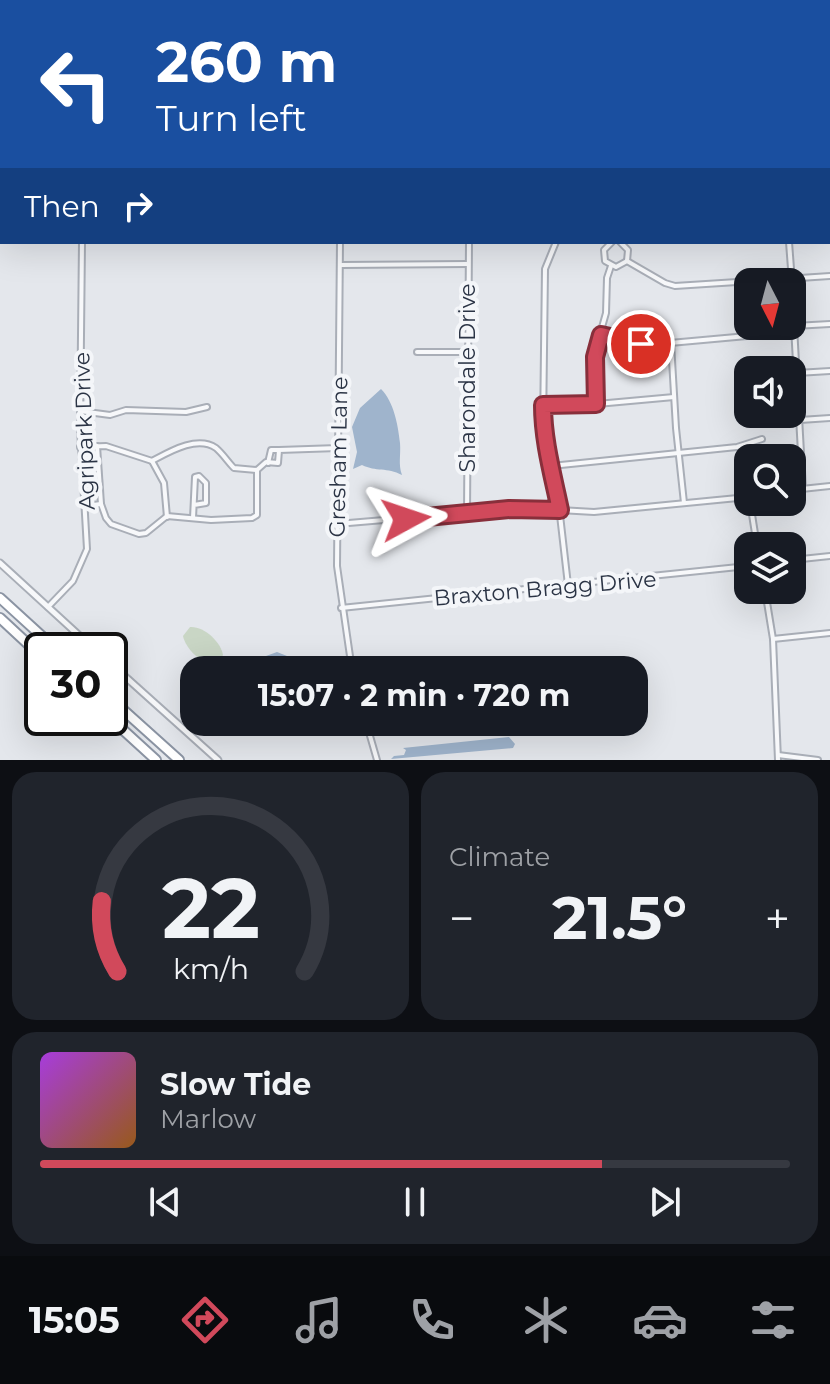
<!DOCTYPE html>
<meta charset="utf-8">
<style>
body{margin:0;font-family:Montserrat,sans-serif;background:#20242c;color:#f1f3f6;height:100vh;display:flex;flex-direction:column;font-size:30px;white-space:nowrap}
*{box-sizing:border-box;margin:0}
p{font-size:26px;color:#9ea1a6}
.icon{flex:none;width:44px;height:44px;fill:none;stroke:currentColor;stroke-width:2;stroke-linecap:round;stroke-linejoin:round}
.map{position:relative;height:760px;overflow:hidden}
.side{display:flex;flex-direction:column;gap:12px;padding:12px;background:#0d0f14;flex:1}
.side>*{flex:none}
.guide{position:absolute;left:0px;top:0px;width:830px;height:244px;box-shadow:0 8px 32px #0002;background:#1a4fa0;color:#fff;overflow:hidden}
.needle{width:52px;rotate:174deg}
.controls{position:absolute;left:734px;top:268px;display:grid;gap:16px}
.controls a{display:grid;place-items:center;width:72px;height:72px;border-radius:16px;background:#171b24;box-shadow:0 8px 32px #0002;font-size:40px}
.speed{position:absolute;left:24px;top:632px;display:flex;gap:16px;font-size:40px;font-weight:700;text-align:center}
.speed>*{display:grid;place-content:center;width:104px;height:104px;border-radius:50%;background:#171b24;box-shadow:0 8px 32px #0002;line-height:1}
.speed .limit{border:4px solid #111;border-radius:12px;background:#fff;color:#111}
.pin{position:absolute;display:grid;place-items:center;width:68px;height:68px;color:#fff;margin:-34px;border:4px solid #fff;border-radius:50%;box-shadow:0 2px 8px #0007}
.me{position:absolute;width:88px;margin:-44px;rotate:85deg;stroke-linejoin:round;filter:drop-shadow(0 0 6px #0008)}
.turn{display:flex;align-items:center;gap:28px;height:168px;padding:0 24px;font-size:36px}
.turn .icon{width:104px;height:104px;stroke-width:2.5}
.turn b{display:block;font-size:56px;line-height:68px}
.then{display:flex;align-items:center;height:76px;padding:0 24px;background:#0003;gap:16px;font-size:30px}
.big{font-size:60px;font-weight:700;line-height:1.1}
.side .tile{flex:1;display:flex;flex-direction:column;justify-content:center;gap:12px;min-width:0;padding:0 28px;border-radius:24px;background:#20242c}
.side .dial{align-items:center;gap:0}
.dial svg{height:208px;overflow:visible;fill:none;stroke:#363941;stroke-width:7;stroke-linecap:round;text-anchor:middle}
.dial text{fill:#f1f3f6;stroke:none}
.song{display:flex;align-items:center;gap:24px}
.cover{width:96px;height:96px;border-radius:12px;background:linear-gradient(135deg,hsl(280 70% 55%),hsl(30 70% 35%))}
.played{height:8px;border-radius:4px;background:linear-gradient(90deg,#d1495b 75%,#363941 75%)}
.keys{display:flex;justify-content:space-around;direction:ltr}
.heat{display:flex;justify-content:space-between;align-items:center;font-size:44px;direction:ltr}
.side .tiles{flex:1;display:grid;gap:12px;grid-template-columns:1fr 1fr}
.tile:last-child{grid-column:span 2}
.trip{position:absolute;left:180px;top:656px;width:468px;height:80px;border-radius:24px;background:#171b24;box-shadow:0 8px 32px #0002;font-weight:700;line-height:80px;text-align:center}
.tab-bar{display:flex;height:128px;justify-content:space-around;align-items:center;background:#090b0e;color:#9ea1a6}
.tab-bar .icon{width:56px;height:56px}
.tab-bar .current{color:#d1495b}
.tab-bar b{font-size:36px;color:#f1f3f6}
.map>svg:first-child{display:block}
</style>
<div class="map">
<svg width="830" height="760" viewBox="0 0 830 760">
<rect width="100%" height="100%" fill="#e4e7ec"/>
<path fill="#d2d6de" d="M108,0H262V2H97Z"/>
<path fill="#c9d6c5" d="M190,627C204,626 221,642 223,655L218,663C204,667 186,650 183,636Z"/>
<g fill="#9fb4cc">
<path d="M381,389C394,402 398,425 400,443C401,455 398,464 402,475C387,467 376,472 362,465L353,469L357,452L352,427L360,408Z"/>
<path d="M277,652L287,656L293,670H251L266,656Z"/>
<path d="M509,737L515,744L513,748L391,759L394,756L404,755L406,750L403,748Z"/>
</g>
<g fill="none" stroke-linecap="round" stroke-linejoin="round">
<defs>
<g id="minor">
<path d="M631,0V2"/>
<path d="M803,0L805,2"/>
<path d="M341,2V0"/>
<path d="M780,2L781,0"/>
<path d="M828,29L830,31"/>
<path d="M828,39H830"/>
<path d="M828,86H830"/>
<path d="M828,134L830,133"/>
<path d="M828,181H830"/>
<path d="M828,228H830"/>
<path d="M340,242L337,566L352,670"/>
<path d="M556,242L545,269L543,429L557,489L568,585"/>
<path d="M612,242L604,250L605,261L616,267L627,261"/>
<path d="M620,242L628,250L627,261"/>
<path d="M789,242L792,282"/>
<path d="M627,261L665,283L675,286L830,276"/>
<path d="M340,265L468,264"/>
<path d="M792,290L803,489"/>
<path d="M794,326L830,324"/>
<path d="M601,335L648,345L747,336L740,282"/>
<path d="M671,343L676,428L684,503"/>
<path d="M417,352H468"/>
<path d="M797,373L830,371"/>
<path d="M596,404L595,352L606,313L607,278L611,266"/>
<path d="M543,405L575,406L674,397"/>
<path d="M80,411L110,415L126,410L186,412L207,407"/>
<path d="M800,420L830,418"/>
<path d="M97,446L101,504"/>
<path d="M80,447L106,446L152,461C169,452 197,435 216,448C223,454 228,462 234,468L257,470"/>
<path d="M152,461L164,483L167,517"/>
<path d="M268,463L271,450H279"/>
<path d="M551,466L737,447L762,439"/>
<path d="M792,490L830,486"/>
<path d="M750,502L757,546"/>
<path d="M85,506L101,504L106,518L111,524L139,534L146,533L167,516L211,520L252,518L257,515V470L266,462L278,463L279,450L338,448"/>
<path d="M467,514L469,242"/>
<path d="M193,518L195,477L199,476L206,483V503L194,505"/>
<path d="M337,524L525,508L594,512L748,497"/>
<path d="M792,560L830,556"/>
<path d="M765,590L773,639L778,760"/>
<path d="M48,607L73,581L87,549L80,428L82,242"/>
<path d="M341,608L748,566"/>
<path d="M773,639L830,633"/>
<path d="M366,722L377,760"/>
<path d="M778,755L818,760"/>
</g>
<g id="tertiary">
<path d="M0,563L95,650"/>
<path d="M110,663L218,760"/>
</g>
<g id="primary">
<path d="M29,2L41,0"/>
<path d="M0,8L2,7"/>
</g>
<g id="motorway">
<path d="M0,598L57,650"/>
<path d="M0,618L42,657"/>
<path d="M110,698L179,760"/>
<path d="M110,718L156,760"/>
</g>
</defs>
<use href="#minor" stroke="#a9aeb7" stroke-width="8"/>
<use href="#tertiary" stroke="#a9aeb7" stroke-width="9"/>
<use href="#primary" stroke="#a3abb8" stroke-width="10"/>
<use href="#motorway" stroke="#8b94a3" stroke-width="12"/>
<use href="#minor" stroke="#f7f8fa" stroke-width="4"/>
<use href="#tertiary" stroke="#f7f8fa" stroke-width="5"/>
<use href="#primary" stroke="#fff" stroke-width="6"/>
<use href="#motorway" stroke="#fff" stroke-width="8"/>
</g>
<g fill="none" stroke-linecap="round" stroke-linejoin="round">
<defs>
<path id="route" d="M406,519L509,509L560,510C553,476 543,441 543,405L596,404L595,357L601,335L641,344"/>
</defs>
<use href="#route" stroke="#882f3b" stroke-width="20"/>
<use href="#route" stroke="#d1495b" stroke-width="14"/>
</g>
<g text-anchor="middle" stroke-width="8" stroke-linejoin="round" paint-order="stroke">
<g font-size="22" fill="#2b3445" stroke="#f4f6f9">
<text transform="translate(467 378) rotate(-90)" y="8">Sharondale Drive</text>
<text transform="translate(84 431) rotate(-92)" y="8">Agripark Drive</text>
<text transform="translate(338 457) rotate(-89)" y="8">Gresham Lane</text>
<text transform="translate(545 588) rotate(-5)" y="8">Braxton Bragg Drive</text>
</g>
</g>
</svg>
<div class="controls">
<a><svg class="needle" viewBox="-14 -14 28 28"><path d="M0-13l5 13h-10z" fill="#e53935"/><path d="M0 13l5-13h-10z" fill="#9ea1a6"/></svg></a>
<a><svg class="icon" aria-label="sound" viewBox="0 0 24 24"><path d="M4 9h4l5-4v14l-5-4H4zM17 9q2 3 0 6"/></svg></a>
<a><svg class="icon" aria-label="search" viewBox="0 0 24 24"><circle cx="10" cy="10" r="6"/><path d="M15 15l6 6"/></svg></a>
<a><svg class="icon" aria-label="layers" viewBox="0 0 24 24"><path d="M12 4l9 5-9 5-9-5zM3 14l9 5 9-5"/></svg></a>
</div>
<div class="speed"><div class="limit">30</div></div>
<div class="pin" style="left:641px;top:344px;background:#d93025"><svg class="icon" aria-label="arrive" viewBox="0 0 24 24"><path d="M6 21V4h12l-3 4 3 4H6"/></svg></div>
<svg class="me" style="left:406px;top:519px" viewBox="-20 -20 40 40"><path d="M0-17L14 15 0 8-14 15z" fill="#d1495b" stroke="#fff" stroke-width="4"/></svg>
<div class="trip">15:07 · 2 min · 720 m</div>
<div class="guide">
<div class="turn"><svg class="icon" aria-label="left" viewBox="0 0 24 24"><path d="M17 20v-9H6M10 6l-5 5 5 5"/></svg><div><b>260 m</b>Turn left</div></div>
<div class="then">Then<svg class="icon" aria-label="right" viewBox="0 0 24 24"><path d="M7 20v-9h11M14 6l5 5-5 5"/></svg></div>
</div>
</div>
<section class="side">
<div class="tiles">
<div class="tile dial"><svg viewBox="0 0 100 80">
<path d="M14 69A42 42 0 1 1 86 69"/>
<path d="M14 69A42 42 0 0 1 8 42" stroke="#d1495b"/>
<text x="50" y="56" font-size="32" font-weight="700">22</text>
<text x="50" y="72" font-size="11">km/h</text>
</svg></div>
<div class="tile"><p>Climate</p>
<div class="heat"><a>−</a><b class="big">21.5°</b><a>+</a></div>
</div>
<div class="tile">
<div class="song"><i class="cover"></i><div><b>Slow Tide</b><p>Marlow</p></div></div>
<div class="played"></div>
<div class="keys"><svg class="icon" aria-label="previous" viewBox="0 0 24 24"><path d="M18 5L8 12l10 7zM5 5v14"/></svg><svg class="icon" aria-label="pause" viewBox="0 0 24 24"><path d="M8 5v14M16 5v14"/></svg><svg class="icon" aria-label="next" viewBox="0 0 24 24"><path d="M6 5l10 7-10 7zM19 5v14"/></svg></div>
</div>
</div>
</section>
<nav class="tab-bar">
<b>15:05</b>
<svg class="icon current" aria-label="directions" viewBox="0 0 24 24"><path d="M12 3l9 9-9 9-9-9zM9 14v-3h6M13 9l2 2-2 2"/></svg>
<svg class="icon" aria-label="music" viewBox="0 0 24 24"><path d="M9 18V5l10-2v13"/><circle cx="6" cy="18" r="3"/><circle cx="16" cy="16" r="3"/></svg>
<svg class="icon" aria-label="phone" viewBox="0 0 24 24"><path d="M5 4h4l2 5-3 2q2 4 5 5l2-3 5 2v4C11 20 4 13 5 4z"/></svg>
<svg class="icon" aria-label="climate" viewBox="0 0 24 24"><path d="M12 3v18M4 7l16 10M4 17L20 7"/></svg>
<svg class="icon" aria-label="car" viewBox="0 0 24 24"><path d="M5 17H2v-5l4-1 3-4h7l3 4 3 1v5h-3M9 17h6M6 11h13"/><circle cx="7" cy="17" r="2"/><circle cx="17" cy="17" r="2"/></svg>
<svg class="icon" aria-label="filters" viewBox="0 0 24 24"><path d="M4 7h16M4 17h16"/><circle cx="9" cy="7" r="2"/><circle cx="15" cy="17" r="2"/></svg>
</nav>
